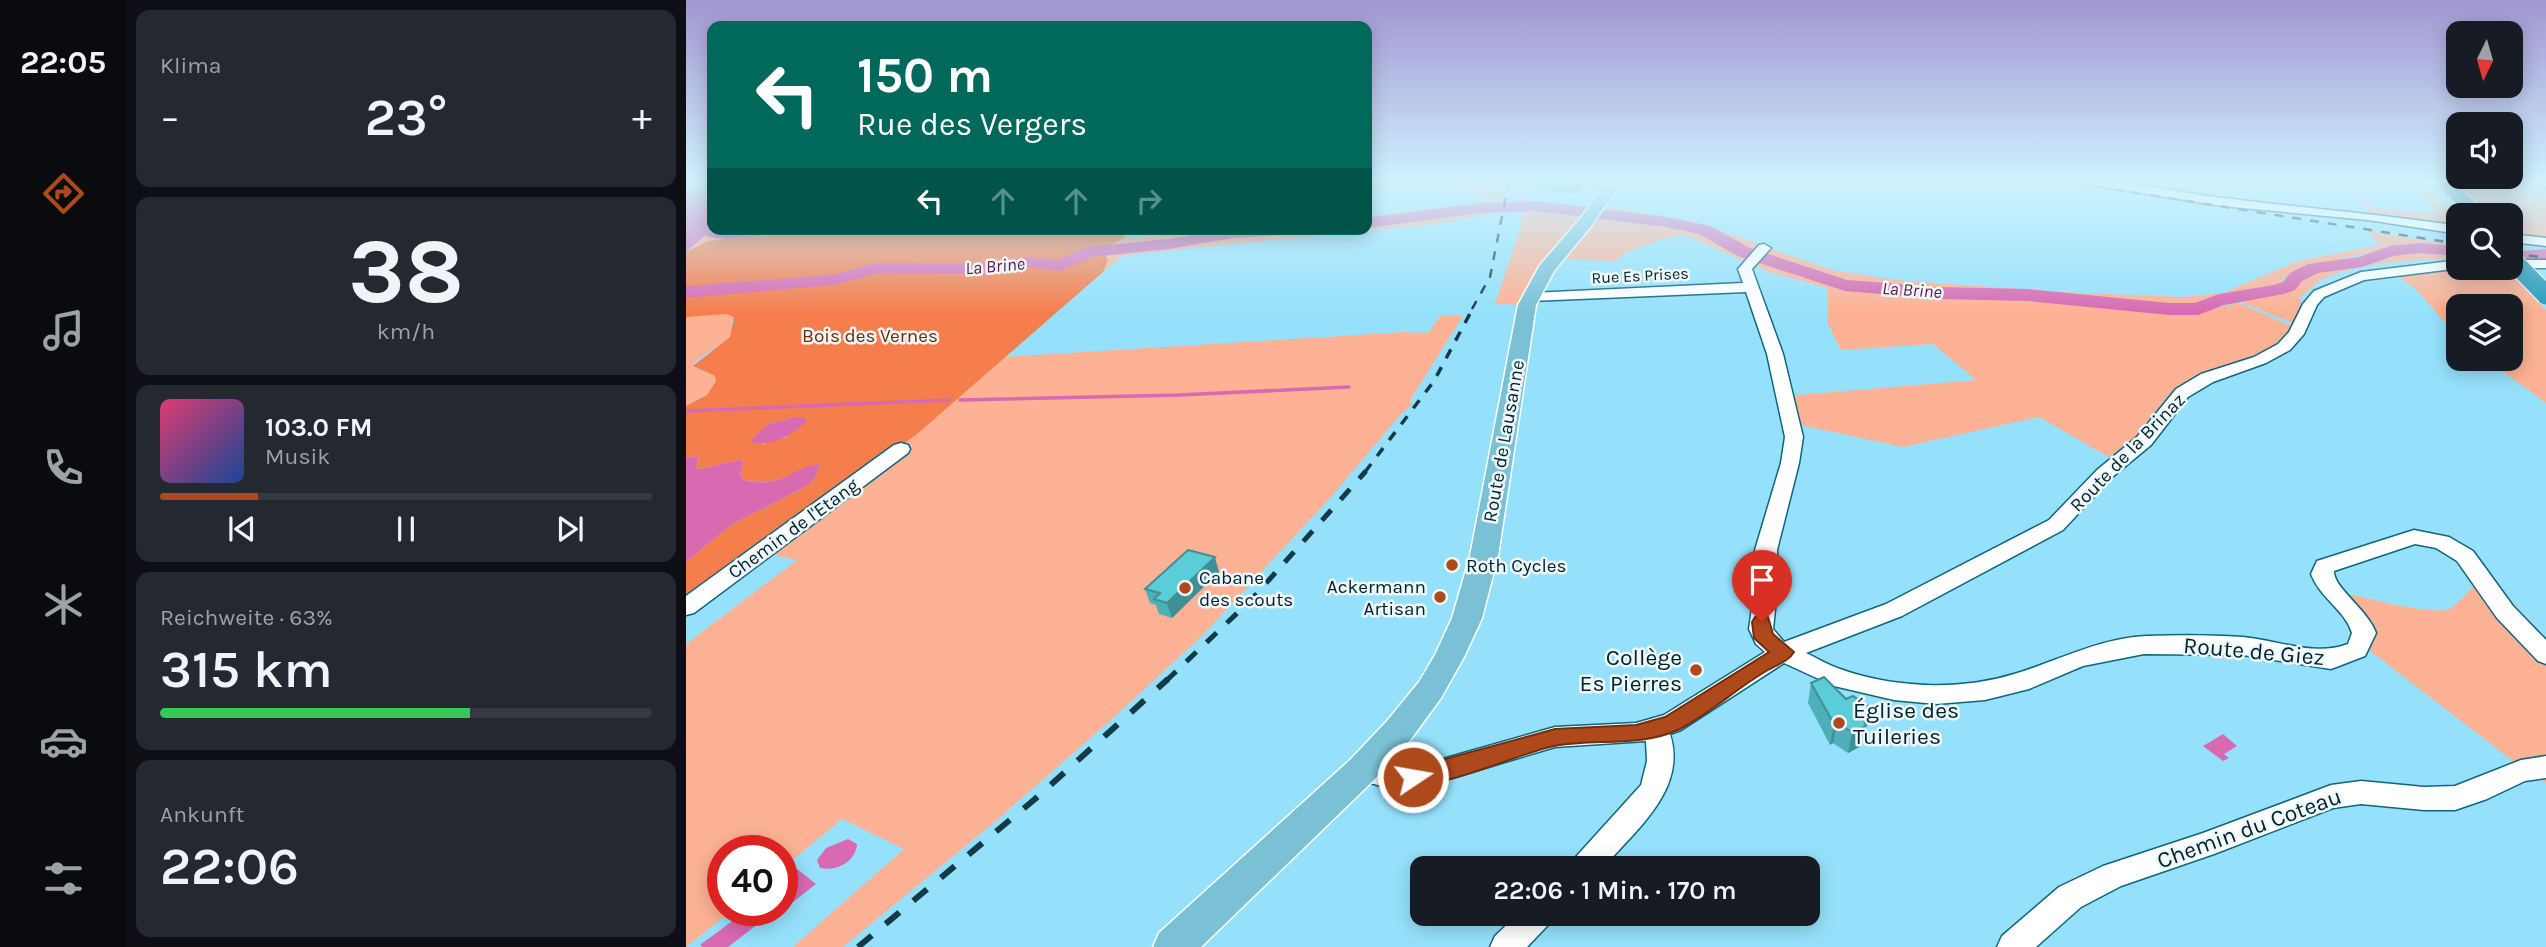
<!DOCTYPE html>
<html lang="de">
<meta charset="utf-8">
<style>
body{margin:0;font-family:Karla,sans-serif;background:#242831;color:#f1f3f6;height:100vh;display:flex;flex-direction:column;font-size:26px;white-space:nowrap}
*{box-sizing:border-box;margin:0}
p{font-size:23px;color:#9ea1a6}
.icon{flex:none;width:38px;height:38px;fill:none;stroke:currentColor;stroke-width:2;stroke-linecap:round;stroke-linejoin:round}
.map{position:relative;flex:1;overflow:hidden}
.drawer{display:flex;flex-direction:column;gap:10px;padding:10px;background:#0d0f14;width:560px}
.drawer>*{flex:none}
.hud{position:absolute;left:21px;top:21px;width:665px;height:214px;border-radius:14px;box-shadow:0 4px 18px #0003;background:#00695c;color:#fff;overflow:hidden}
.needle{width:46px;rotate:185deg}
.controls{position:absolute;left:1760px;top:21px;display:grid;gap:14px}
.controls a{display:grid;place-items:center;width:77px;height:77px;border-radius:14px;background:#171b24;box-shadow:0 4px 18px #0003;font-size:35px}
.speed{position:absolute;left:21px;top:835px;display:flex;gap:14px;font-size:35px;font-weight:700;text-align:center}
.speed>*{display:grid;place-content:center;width:91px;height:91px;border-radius:50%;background:#171b24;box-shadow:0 4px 18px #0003;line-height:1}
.speed .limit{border:10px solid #d22;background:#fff;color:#111}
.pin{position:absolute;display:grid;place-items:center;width:60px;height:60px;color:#fff;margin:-72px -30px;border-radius:50% 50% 50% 0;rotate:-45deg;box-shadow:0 0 7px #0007}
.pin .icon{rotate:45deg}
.me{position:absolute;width:77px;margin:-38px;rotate:78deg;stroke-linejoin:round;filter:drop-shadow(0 0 5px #0008)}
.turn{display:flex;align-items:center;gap:24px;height:147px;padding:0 35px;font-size:32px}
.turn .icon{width:91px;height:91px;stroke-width:2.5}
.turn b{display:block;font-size:49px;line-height:60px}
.lanes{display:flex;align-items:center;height:66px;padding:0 35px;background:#0003;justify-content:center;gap:35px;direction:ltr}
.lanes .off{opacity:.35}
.big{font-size:52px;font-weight:600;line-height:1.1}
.drawer .card{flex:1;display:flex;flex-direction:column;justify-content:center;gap:10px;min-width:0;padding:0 24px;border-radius:14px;background:#242831}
.drawer .dial{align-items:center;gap:0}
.dial b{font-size:91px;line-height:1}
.song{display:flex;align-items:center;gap:21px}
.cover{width:84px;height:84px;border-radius:10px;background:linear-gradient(135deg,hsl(340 70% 55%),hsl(220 70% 35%))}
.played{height:7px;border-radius:4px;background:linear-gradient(90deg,#ae491b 20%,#363941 20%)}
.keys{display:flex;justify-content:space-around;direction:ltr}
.heat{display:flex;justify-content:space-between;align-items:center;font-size:38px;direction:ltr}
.charge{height:10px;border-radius:5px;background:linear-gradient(90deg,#34c759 63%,#363941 0)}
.trip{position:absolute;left:724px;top:856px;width:410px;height:70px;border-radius:14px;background:#171b24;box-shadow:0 4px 18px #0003;font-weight:600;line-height:70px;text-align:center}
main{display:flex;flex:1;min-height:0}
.tabs{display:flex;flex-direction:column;width:126px;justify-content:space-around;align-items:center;background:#090b0e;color:#9ea1a6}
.tabs .icon{width:49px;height:49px}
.tabs .on{color:#ae491b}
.tabs b{font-size:32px;color:#f1f3f6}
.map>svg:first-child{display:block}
</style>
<main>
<nav class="tabs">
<b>22:05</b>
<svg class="icon on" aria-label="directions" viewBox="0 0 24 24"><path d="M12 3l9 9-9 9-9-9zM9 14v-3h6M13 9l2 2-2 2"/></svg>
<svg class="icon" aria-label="music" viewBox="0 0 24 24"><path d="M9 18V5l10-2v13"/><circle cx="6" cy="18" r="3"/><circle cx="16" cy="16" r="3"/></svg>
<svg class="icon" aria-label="phone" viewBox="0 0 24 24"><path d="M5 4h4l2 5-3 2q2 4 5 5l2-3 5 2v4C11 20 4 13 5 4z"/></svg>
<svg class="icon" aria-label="climate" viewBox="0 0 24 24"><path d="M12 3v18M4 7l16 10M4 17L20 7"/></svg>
<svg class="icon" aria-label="car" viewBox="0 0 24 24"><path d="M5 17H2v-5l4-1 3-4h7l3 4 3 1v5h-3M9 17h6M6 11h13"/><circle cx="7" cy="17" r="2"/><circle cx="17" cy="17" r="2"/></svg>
<svg class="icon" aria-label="filters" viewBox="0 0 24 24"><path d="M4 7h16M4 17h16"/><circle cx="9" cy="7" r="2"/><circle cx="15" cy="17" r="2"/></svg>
</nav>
<section class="drawer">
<div class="card"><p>Klima</p>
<div class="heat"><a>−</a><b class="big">23°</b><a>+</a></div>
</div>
<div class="card dial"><b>38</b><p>km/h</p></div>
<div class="card">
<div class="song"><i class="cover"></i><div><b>103.0 FM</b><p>Musik</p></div></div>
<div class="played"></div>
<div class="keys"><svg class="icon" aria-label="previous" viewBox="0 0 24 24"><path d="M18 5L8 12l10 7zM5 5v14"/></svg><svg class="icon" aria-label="pause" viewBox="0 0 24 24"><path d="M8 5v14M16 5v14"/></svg><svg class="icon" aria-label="next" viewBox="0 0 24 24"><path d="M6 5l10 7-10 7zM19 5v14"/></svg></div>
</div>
<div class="card"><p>Reichweite · 63%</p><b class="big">315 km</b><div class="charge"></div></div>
<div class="card"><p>Ankunft</p><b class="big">22:06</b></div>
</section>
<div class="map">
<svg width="1860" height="947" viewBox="0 0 1860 947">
<rect width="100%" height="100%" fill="#95e1fc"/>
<g fill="#feb295">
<path d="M681,181H819L820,204L831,203L832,181H838V202L937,209L1010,222L1146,270L1210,280L1376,292L1497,297L1538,293L1611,261L1694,245L1682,231L1773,246V250C1717,241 1648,258 1597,278V283L1585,288L1529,298L1506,308H1476L1428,301L1176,284L1143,278L1139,283L1175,290L1435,305L1464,310L1511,312L1553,303L1605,326C1583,365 1529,362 1494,385C1476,398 1467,418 1453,434C1445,444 1433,450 1423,457L1353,417L1217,447L1105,423L1100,396L1290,380L1247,344L1155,350L1142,324V288L1083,272L999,235L981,238L941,252L929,261L868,259L841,305L809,304L835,226L837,209H831L751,224L438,255L417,272L422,260L419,254L421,247L438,238L439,229H444V238L533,229H681V216L792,203L802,196L739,187L681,185Z"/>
<path d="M1414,181H1437L1546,200L1685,213L1658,181H1666L1677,198L1690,208L1754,214L1718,181H1732L1773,219V227L1682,214L1556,203Z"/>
<path d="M1765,181H1850L1860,194V239L1828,235L1825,233V215H1805Z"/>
<path d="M26,224V229L30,230L339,229L58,311L46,321L45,337L11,360L7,366L29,376L30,381L21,395L0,406V252L25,230L22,228Z"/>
<path d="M1754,251L1773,253V258C1732,260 1670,261 1634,281C1627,285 1620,293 1613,298L1616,302L1607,323L1555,302L1591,293L1634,268L1725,252Z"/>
<path d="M1773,268H1820L1860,310V403L1800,359H1825V306H1773V339L1730,289L1707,273Z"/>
<path d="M755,315L777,316L723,402L727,404L716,413L644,498L517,635L426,719L311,820L157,947H107L218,849L156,819L96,869V850H37V910H47L0,947V644L111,560L81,554L0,600L254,413L318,357L718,332L742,333Z"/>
<path d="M1788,586L1860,655V783L1827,761L1675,644L1642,590C1666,593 1747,618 1765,608C1773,603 1781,593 1788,586Z"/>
</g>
<path fill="#f67e4d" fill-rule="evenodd" d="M145,229H439L438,238L421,247L419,254L422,260L417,272L230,435L0,600V562L45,525L121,486L129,478L134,464C103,470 95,489 58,480L54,474L57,462L54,460L14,469L9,468L13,460L8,456L0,458V406L21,395L30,381L29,376L7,366L44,337L48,317L40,314L0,317V252L22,241ZM107,417L101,437L76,444L81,425Z"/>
<g fill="#d86ab2">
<path d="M0,181H26V224L23,227L25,230L0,252Z"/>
<path d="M107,417L120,418L121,421C105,436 89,445 67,443L65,440L81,425Z"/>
<path d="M8,456L13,459L9,468L14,469L54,460L57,462L54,474L58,480C97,490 104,467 134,464L129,478L121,486L45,525L0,562V458Z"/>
<path d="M1537,734L1551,746L1538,754L1543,758L1537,761L1517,746Z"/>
<path d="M162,839L171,844C170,861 151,872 134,868L131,860L140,848Z"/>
<path d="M111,869L130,884L93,913L90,910L42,947H17L14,945L61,910H96V880Z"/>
</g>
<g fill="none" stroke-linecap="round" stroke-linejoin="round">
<g stroke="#d86ab2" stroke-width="3.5">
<path d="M274,400L493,395L663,387"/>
<path d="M0,411L263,400"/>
</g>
<path fill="#d86ab2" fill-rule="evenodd" d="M73,229H105L100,232C79,234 34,245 16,234L21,231L40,233Z"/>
<g fill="#d86ab2" fill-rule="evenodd">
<path d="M850,201L981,217L1024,226L1064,248L1161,280L1253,287L1342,289L1483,303H1509L1533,294L1588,285L1597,282L1604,273L1622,264L1673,257L1704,246L1734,243L1773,246V256L1734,253L1707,256L1676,267L1632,273L1616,281L1609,290L1598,294L1538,305L1512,315H1483L1342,301L1253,299L1159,291L1052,256L1013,234L981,227L850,211L794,213L681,228V218L794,203Z"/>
<path d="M540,229H624L616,234L547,238L483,249L406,257L373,271L344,267L294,274L192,273L147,285L0,298V286L146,275L191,263L294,264L344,257L371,260L402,247L483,239Z"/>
<path d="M1860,249V259L1825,262V252Z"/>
</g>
<defs>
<g id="minor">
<path d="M1399,181C1446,180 1491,193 1538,198C1616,208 1694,214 1773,226V234L1682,220L1536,206L1405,185Z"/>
<path d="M1851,181H1860V188Z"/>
<path d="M1825,234L1860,238V246L1825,242Z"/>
<path d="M1078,244L1085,248L1066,269L1097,354L1117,437L1113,463L1091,550L1092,580L1087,629L1098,642L1200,604L1363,520L1411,470L1451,437L1490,389L1515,374L1568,357L1592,344L1603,332L1617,304L1628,291L1675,272L1773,260L1775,268L1678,280L1638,297L1631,305L1618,334L1604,350L1580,363L1527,382L1502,397L1465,445L1425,478L1377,530L1216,616L1120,653C1131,658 1142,665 1154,669C1207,688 1274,691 1328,674C1372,661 1413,638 1461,636C1492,635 1526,635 1557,637C1592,640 1628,657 1662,644L1666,633C1659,610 1634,598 1625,574L1631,561L1728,530L1763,537L1787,551L1827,606L1860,640V664L1852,661L1811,618L1771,561L1750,548L1729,544L1648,571C1647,587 1682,610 1690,633L1679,656L1645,669L1557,655L1458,654L1397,666L1343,689L1299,700L1250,704L1208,700L1148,686L1098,663L995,730L984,734C1002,790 949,830 917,868H883L888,859L955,785L961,761L960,741L869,747L739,786L702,788L667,778L663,770L667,762L676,759L702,766L739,764L869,727L950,723L978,715L1079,652L1070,644L1063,629L1070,580L1069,550L1095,463L1099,437L1081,354L1060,292L845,301L838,297L845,293L1057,283L1052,269L1073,245Z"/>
<rect x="1825" y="260" width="35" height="8"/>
<path d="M215,443L222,445L224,449L222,453L8,613L0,615V596L208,445Z"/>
<path d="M1860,756V778L1839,781L1801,799L1769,810H1738L1675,804L1647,808L1528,854L1435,886L1395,907L1350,947H1311L1316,936L1373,887L1417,866L1517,833L1645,785L1675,781L1738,787L1769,786L1835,760Z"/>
<path d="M832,914H867L863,924L841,947H804L809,936Z"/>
</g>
<path id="major" d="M922,181H936L906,225L868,271L850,305L812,556L796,618L778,657L755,698L725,739L688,780L515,947H467L473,933L664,760L701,721L733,682L749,655L766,618L784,556L832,305L854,265L894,219Z"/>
<path id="highway" d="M1746,181H1765L1803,215H1783Z"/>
</defs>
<use href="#minor" stroke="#0e657d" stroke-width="3"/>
<use href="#major" stroke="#fff" stroke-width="3"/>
<use href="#highway" stroke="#fff" stroke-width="3"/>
<use href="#minor" fill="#fff" fill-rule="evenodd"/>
<use href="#major" fill="#7bc1d5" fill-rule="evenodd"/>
<use href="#highway" fill="#2398b9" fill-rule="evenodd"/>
<g stroke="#143a46" stroke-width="2.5" stroke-dasharray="9 9" stroke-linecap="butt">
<path d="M1375,181L1773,244"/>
<path d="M1825,253L1860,258"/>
<path d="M786,309L804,277L823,181"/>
</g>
<path stroke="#143a46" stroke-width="3.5" stroke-dasharray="10 10" stroke-linecap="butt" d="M679,472L748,381L787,308"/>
<path stroke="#143a46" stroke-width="5" stroke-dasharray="14 14" stroke-linecap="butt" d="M480,681L566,599L680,471"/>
<path stroke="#143a46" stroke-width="6" stroke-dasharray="18 18" stroke-linecap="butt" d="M172,947L349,799L482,679"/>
<defs>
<path id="highway-bridge" d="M1825,259L1860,295"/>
</defs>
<use href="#highway-bridge" stroke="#fff" stroke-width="21" stroke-linecap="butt"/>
<use href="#highway-bridge" stroke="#2398b9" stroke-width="19"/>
</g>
<g fill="#4db0b8">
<path d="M853,181H901L891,194L854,190Z"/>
<path d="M533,572L486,618L473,614L470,605L464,603L459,589Z"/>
<path d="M1125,683L1179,724L1175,746L1162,753L1147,743L1144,745L1122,703Z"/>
</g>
<g fill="#3f9096">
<path d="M893,181H901L891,194V184Z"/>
<path d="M529,557L533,572L486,618L481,603Z"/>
<path d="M1183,707L1175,746L1162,753L1166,732L1175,711Z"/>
<path d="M1151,723L1147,743L1144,745L1148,724Z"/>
</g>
<g fill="#5acdd6" stroke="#3f9096" stroke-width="2">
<path d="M861,181H893L891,184Z"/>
<path d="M502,550L529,557L481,603L468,599L474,593L459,589Z"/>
<path d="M1138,677L1160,699L1167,696L1183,707L1175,711L1180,726L1166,732L1151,723L1148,724L1125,683Z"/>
</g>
<linearGradient id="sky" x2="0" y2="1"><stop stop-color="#a196d2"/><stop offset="0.58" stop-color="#cff2fe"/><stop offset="1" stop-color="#cff2fe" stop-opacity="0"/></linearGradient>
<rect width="1860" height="313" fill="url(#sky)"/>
<path fill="#ae491b" stroke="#712f12" stroke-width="2" d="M1076,615L1082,617L1087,634L1108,652C1103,661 1091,665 1082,670C1052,687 1025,713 994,729C953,748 910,738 868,746C834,753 748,793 719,783L716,777L719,770L869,729L950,725L979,717L1083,652L1068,638L1066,622L1069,617Z"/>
<g fill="#ae491b" stroke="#eef7fa" stroke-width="2.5">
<circle cx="766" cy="565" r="7"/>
<circle cx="499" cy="588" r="7"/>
<circle cx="754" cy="597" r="7"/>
<circle cx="1010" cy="670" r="7"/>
<circle cx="1153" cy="723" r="7"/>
</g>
<g text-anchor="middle" stroke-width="5" stroke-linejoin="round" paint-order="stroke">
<g font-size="16" fill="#01212b" stroke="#eef7fa">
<text transform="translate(954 275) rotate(-3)" y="6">Rue Es Prises</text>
</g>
<g font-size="18" font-style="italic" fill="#5e1949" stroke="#eef7fa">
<text transform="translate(309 266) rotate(-5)" y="6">La Brine</text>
<text transform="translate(1226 290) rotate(4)" y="6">La Brine</text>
</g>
<g font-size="19" fill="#742a03" stroke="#eef7fa">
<text x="184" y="342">Bois des Vernes</text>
</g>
<g font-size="19" fill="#01212b" stroke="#eef7fa">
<text transform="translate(817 441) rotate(-80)" y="7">Route de Lausanne</text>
<text transform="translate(1441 452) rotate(-46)" y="7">Route de la Brinaz</text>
<text transform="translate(107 528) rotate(-36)" y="7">Chemin de l'Etang</text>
</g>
<g font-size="19" fill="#01212b" stroke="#eef7fa" text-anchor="start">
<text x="780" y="572">Roth Cycles</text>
<text x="513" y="584">Cabane<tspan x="513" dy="22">des scouts</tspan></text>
<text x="740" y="593" text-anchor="end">Ackermann<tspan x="740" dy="22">Artisan</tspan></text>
</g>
<g font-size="23" fill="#01212b" stroke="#eef7fa">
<text transform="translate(1568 651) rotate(5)" y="8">Route de Giez</text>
<text transform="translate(1563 828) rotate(-20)" y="8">Chemin du Coteau</text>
</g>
<g font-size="23" fill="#01212b" stroke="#eef7fa" text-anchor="end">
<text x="996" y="665">Collège<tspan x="996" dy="26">Es Pierres</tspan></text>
<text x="1167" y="718" text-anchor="start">Église des<tspan x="1167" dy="26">Tuileries</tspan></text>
</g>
</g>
</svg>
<div class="controls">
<a><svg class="needle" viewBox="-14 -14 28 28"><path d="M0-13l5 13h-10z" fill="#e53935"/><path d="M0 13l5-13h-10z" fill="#9ea1a6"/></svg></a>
<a><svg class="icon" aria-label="sound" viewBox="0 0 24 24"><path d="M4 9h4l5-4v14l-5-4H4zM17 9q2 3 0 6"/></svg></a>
<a><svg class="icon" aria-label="search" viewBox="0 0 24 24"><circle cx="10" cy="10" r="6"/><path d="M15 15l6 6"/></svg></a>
<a><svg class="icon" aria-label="layers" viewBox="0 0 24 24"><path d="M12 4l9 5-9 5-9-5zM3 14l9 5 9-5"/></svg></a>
</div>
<div class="speed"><div class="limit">40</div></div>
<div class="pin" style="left:1076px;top:622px;background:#d93025"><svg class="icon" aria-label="arrive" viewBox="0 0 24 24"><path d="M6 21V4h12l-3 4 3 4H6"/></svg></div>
<svg class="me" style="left:727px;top:777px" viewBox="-20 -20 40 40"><circle r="17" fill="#ae491b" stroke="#fff" stroke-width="3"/><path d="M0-11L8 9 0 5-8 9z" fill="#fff"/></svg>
<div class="trip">22:06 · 1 Min. · 170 m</div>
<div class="hud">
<div class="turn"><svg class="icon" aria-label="left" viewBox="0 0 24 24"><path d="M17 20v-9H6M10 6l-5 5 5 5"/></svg><div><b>150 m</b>Rue des Vergers</div></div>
<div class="lanes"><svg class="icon" aria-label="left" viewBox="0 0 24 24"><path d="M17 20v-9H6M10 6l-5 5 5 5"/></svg><svg class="icon off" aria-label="ahead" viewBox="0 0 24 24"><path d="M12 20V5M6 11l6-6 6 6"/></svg><svg class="icon off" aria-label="ahead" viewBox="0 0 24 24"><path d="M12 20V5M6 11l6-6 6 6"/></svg><svg class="icon off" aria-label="right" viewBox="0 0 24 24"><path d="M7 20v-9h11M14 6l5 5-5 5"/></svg></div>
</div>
</div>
</main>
